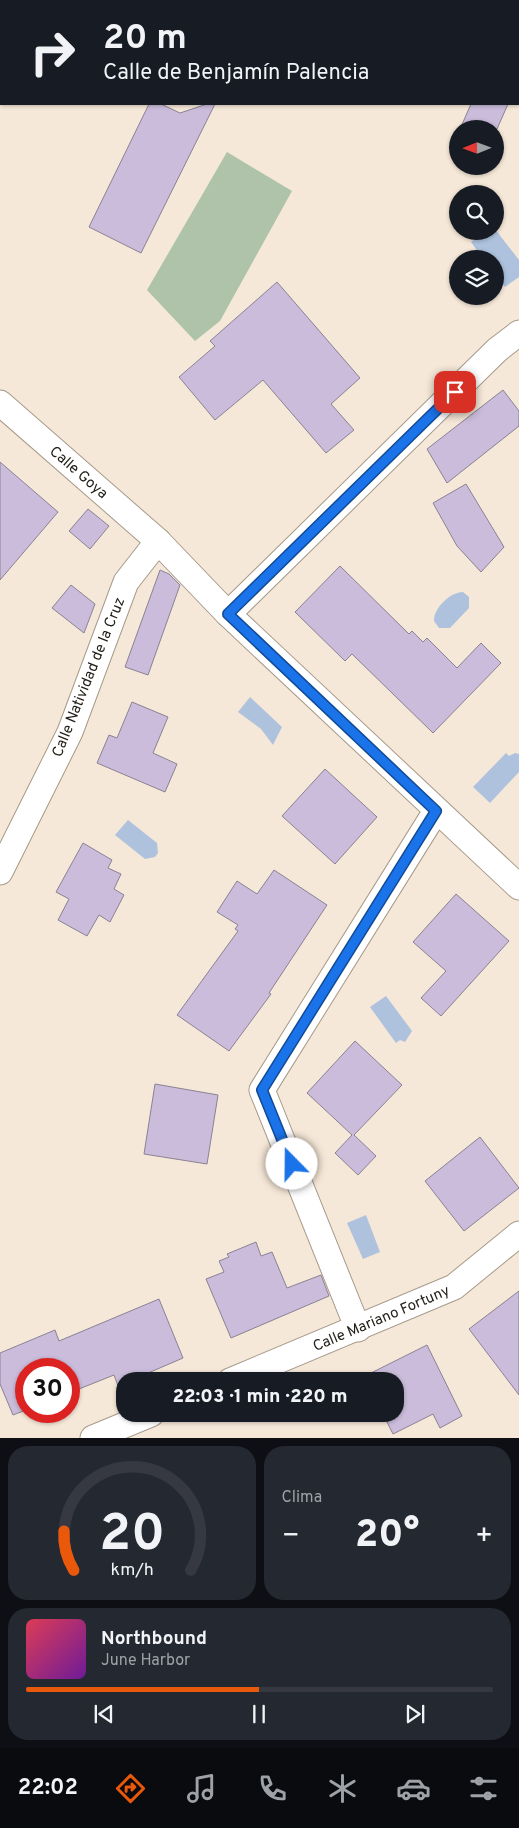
<!DOCTYPE html>
<html lang="es">
<meta charset="utf-8">
<style>
body{margin:0;font-family:Overpass,sans-serif;background:#242831;color:#f1f3f6;height:100vh;display:flex;flex-direction:column;font-size:19px;white-space:nowrap}
*{box-sizing:border-box;margin:0}
p{font-size:16px;color:#9ea1a6}
.icon{flex:none;width:28px;height:28px;fill:none;stroke:currentColor;stroke-width:2;stroke-linecap:round;stroke-linejoin:round}
.map{position:relative;height:1438px;overflow:hidden}
.sheet{display:flex;flex-direction:column;gap:8px;padding:8px;background:#0d0f14;flex:1}
.sheet>*{flex:none}
.top-card{position:absolute;left:0px;top:0px;width:520px;height:105px;box-shadow:0 1px 4px #0004;background:#171b24;color:#f1f3f6;overflow:hidden}
.needle{width:32px;rotate:269deg}
.buttons{position:absolute;left:449px;top:120px;display:grid;gap:10px}
.buttons a{display:grid;place-items:center;width:55px;height:55px;border-radius:50%;background:#171b24;box-shadow:0 1px 4px #0004;font-size:25px}
.speed{position:absolute;left:15px;top:1358px;display:flex;gap:10px;font-size:25px;font-weight:700;text-align:center}
.speed>*{display:grid;place-content:center;width:65px;height:65px;border-radius:50%;background:#171b24;box-shadow:0 1px 4px #0004;line-height:1}
.speed .limit{border:8px solid #d22;background:#fff;color:#111}
.pin{position:absolute;display:grid;place-items:center;width:42px;height:42px;color:#fff;margin:-21px;border-radius:10px;box-shadow:0 2px 8px #0006}
.me{position:absolute;width:55px;margin:-28px;rotate:338deg;stroke-linejoin:round;filter:drop-shadow(0 0 4px #0008)}
.turn{display:flex;align-items:center;gap:18px;height:105px;padding:0 20px;font-size:22px}
.turn .icon{width:65px;height:65px;stroke-width:2.5}
.turn b{display:block;font-size:35px;line-height:42px}
.big{font-size:38px;font-weight:800;line-height:1.1}
.sheet .card{flex:1;display:flex;flex-direction:column;justify-content:center;gap:8px;min-width:0;padding:0 18px;border-radius:20px;background:#242831}
.sheet .dial{align-items:center;gap:0}
.dial svg{height:130px;overflow:visible;fill:none;stroke:#363941;stroke-width:7;stroke-linecap:round;text-anchor:middle}
.dial text{fill:#f1f3f6;stroke:none}
.song{display:flex;align-items:center;gap:15px}
.cover{width:60px;height:60px;border-radius:8px;background:linear-gradient(135deg,hsl(350 70% 55%),hsl(280 70% 35%))}
.played{height:5px;border-radius:2px;background:linear-gradient(90deg,#ea580c 50%,#363941 50%)}
.keys{display:flex;justify-content:space-around;direction:ltr}
.heat{display:flex;justify-content:space-between;align-items:center;font-size:28px;direction:ltr}
.sheet .tiles{flex:1;display:grid;gap:8px;grid-template-columns:1fr 1fr}
.card:last-child{grid-column:span 2}
.trip{position:absolute;left:116px;top:1372px;width:288px;height:50px;border-radius:20px;background:#171b24;box-shadow:0 1px 4px #0004;font-weight:800;line-height:50px;text-align:center}
.dock{display:flex;height:80px;justify-content:space-around;align-items:center;background:#090b0e;color:#9ea1a6}
.dock .icon{width:35px;height:35px}
.dock .current{color:#ea580c}
.dock b{font-size:22px;color:#f1f3f6}
.map>svg:first-child{display:block}
</style>
<div class="map">
<svg width="519" height="1438" viewBox="0 0 519 1438">
<rect width="100%" height="100%" fill="#f6e8d8"/>
<path fill="#aec3aa" d="M227,152L292,191L220,321L195,341L147,290Z"/>
<g fill="#aec2dd">
<path d="M495,229L519,260V277L505,287L495,274V259H483L471,242L485,231H495Z"/>
<path d="M463,592L469,597V608L450,628H439L434,621C433,609 450,592 463,592Z"/>
<path d="M250,697L282,727L273,745L261,729L238,712Z"/>
<path d="M506,753L509,756L515,753L519,754V772L490,803L473,787Z"/>
<path d="M128,820L157,843L158,853L155,857L145,859L115,835Z"/>
<path d="M386,996L412,1031L405,1042L400,1040L396,1043L370,1007Z"/>
<path d="M366,1215L380,1252L363,1259L347,1223Z"/>
</g>
<g fill="#cabcda" stroke="#8a8293">
<path d="M149,104H161L180,113L207,104H215L141,253L89,227Z"/>
<path d="M471,104H508L497,129H460Z"/>
<path d="M277,282L360,378L331,404L354,430L326,453L263,380L215,420L179,377L215,346L210,341Z"/>
<path d="M503,390L519,411V426L447,483L427,449Z"/>
<path d="M0,462L58,512L0,580Z"/>
<path d="M466,484L504,547L481,572L457,546L433,503Z"/>
<path d="M88,509L109,526L90,549L69,531Z"/>
<path d="M340,566L409,634L412,631L423,642L427,638L457,668L481,643L501,663L433,733L352,654L345,661L295,612Z"/>
<path d="M160,570L169,574L180,585L148,675L125,667Z"/>
<path d="M71,585L95,604L84,633L52,608Z"/>
<path d="M132,702L168,717L153,753L177,764L165,792L97,763L109,735L117,738Z"/>
<path d="M325,769L377,817L335,864L282,816Z"/>
<path d="M83,843L112,860L108,868L121,874L114,889L124,895L110,922L99,915L87,936L58,920L69,899L56,892Z"/>
<path d="M274,870L327,905L269,993L271,994L229,1051L177,1015L238,931L235,929L238,925L217,912L237,881L257,894Z"/>
<path d="M456,894L509,941L441,1016L421,998L446,971L413,942Z"/>
<path d="M355,1041L402,1085L354,1135L376,1156L358,1175L335,1153L352,1135L307,1093Z"/>
<path d="M155,1084L218,1095L207,1164L144,1154Z"/>
<path d="M480,1137L519,1188L464,1231L425,1181Z"/>
<path d="M256,1242L261,1256L272,1252L287,1288L321,1275L329,1296L231,1338L206,1279L224,1272L219,1261L229,1257L227,1254Z"/>
<path d="M519,1291V1395L469,1329Z"/>
<path d="M159,1299L183,1358L118,1386L114,1375L69,1393V1369H26V1410L13,1415L0,1384V1353L55,1330L59,1341Z"/>
<path d="M427,1345L462,1416L440,1428L433,1414L393,1434L383,1414H395V1381H367L365,1376Z"/>
</g>
<g fill="none" stroke-linecap="round" stroke-linejoin="round">
<defs>
<g id="street">
<path d="M205,1L210,0"/>
<path d="M0,51H1"/>
<path d="M0,403L158,541L228,614L519,887"/>
<path d="M228,614L497,350L519,333"/>
<path d="M0,872L70,732L126,582L158,541"/>
<path d="M358,1329L262,1090L436,811"/>
<path d="M230,1381L454,1287L519,1234"/>
<path d="M93,1438L151,1414"/>
</g>
</defs>
<use href="#street" stroke="#a69a8a" stroke-width="27"/>
<use href="#street" stroke="#fff" stroke-width="25"/>
</g>
<g fill="none" stroke-linecap="round" stroke-linejoin="round">
<defs>
<path id="route" d="M292,1164L262,1090L436,811L228,614L455,392"/>
</defs>
<use href="#route" stroke="#114b97" stroke-width="12"/>
<use href="#route" stroke="#1a73e8" stroke-width="9"/>
</g>
<g text-anchor="middle" stroke-width="5" stroke-linejoin="round" paint-order="stroke">
<g font-size="15" fill="#221e18" stroke="#fff">
<text transform="translate(79 472) rotate(41)" y="5">Calle Goya</text>
<text transform="translate(88 677) rotate(-68)" y="5">Calle Natividad de la Cruz</text>
<text transform="translate(381 1318) rotate(-23)" y="5">Calle Mariano Fortuny</text>
</g>
</g>
</svg>
<div class="buttons">
<a><svg class="needle" viewBox="-14 -14 28 28"><path d="M0-13l5 13h-10z" fill="#e53935"/><path d="M0 13l5-13h-10z" fill="#9ea1a6"/></svg></a>
<a><svg class="icon" aria-label="search" viewBox="0 0 24 24"><circle cx="10" cy="10" r="6"/><path d="M15 15l6 6"/></svg></a>
<a><svg class="icon" aria-label="layers" viewBox="0 0 24 24"><path d="M12 4l9 5-9 5-9-5zM3 14l9 5 9-5"/></svg></a>
</div>
<div class="speed"><div class="limit">30</div></div>
<div class="pin" style="left:455px;top:392px;background:#d93025"><svg class="icon" aria-label="arrive" viewBox="0 0 24 24"><path d="M6 21V4h12l-3 4 3 4H6"/></svg></div>
<svg class="me" style="left:292px;top:1164px" viewBox="-20 -20 40 40"><circle r="19" fill="#fff"/><path d="M0-13L10 11 0 6-10 11z" fill="#1a73e8"/></svg>
<div class="trip">22:03 · 1 min · 220 m</div>
<div class="top-card">
<div class="turn"><svg class="icon" aria-label="right" viewBox="0 0 24 24"><path d="M7 20v-9h11M14 6l5 5-5 5"/></svg><div><b>20 m</b>Calle de Benjamín Palencia</div></div>
</div>
</div>
<section class="sheet">
<div class="tiles">
<div class="card dial"><svg viewBox="0 0 100 80">
<path d="M14 69A42 42 0 1 1 86 69"/>
<path d="M14 69A42 42 0 0 1 8 45" stroke="#ea580c"/>
<text x="50" y="56" font-size="32" font-weight="700">20</text>
<text x="50" y="72" font-size="11">km/h</text>
</svg></div>
<div class="card"><p>Clima</p>
<div class="heat"><a>−</a><b class="big">20°</b><a>+</a></div>
</div>
<div class="card">
<div class="song"><i class="cover"></i><div><b>Northbound</b><p>June Harbor</p></div></div>
<div class="played"></div>
<div class="keys"><svg class="icon" aria-label="previous" viewBox="0 0 24 24"><path d="M18 5L8 12l10 7zM5 5v14"/></svg><svg class="icon" aria-label="pause" viewBox="0 0 24 24"><path d="M8 5v14M16 5v14"/></svg><svg class="icon" aria-label="next" viewBox="0 0 24 24"><path d="M6 5l10 7-10 7zM19 5v14"/></svg></div>
</div>
</div>
</section>
<nav class="dock">
<b>22:02</b>
<svg class="icon current" aria-label="directions" viewBox="0 0 24 24"><path d="M12 3l9 9-9 9-9-9zM9 14v-3h6M13 9l2 2-2 2"/></svg>
<svg class="icon" aria-label="music" viewBox="0 0 24 24"><path d="M9 18V5l10-2v13"/><circle cx="6" cy="18" r="3"/><circle cx="16" cy="16" r="3"/></svg>
<svg class="icon" aria-label="phone" viewBox="0 0 24 24"><path d="M5 4h4l2 5-3 2q2 4 5 5l2-3 5 2v4C11 20 4 13 5 4z"/></svg>
<svg class="icon" aria-label="climate" viewBox="0 0 24 24"><path d="M12 3v18M4 7l16 10M4 17L20 7"/></svg>
<svg class="icon" aria-label="car" viewBox="0 0 24 24"><path d="M5 17H2v-5l4-1 3-4h7l3 4 3 1v5h-3M9 17h6M6 11h13"/><circle cx="7" cy="17" r="2"/><circle cx="17" cy="17" r="2"/></svg>
<svg class="icon" aria-label="filters" viewBox="0 0 24 24"><path d="M4 7h16M4 17h16"/><circle cx="9" cy="7" r="2"/><circle cx="15" cy="17" r="2"/></svg>
</nav>
